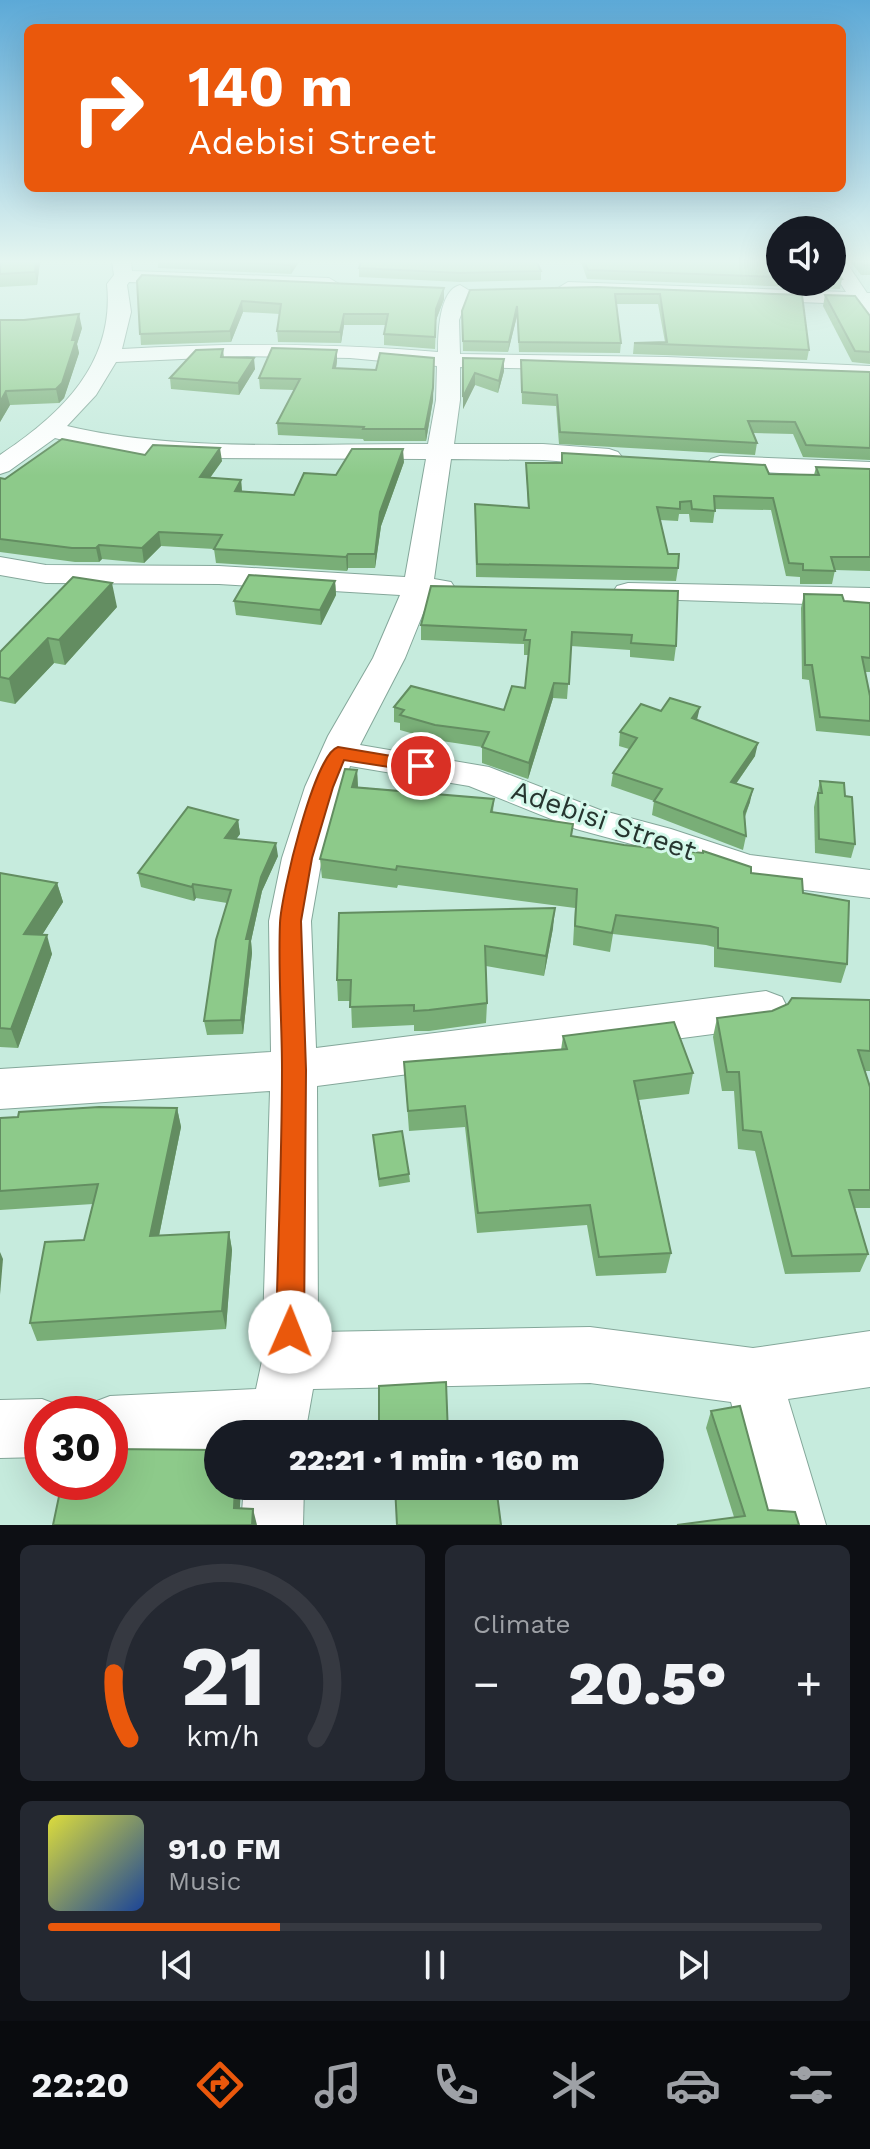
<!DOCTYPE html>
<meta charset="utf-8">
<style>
body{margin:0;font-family:"Work Sans",sans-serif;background:#242831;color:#f1f3f6;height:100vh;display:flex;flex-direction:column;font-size:30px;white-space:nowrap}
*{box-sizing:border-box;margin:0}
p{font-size:26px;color:#9ea1a6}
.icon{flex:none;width:44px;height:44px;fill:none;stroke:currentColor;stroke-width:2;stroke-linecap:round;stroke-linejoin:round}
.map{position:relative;height:1525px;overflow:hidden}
.details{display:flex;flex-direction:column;gap:20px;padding:20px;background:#0d0f14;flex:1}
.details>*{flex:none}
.hud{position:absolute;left:24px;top:24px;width:822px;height:168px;border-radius:12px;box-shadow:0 8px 32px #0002;background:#ea580c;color:#fff;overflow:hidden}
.buttons{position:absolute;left:766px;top:216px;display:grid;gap:16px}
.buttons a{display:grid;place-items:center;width:80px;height:80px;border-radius:50%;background:#171b24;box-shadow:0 8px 32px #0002;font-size:40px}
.speed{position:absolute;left:24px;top:1396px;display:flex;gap:16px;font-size:40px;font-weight:700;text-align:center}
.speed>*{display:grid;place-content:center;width:104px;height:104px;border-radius:50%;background:#171b24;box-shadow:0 8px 32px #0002;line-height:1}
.speed .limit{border:12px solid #d22;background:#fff;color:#111}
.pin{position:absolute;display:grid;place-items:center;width:68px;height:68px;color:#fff;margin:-34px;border:4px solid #fff;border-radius:50%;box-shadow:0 2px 8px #0007}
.me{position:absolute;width:88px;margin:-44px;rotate:1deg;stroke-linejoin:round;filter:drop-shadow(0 0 6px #0008)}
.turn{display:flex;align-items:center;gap:28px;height:168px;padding:0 32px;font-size:36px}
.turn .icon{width:104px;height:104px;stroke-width:2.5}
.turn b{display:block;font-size:56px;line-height:68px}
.big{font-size:60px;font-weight:800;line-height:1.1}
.details .tile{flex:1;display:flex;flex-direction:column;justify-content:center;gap:12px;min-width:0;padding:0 28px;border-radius:12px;background:#242831}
.details .dial{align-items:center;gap:0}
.dial svg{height:208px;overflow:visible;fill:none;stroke:#363941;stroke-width:7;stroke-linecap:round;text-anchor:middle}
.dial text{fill:#f1f3f6;stroke:none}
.song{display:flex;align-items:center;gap:24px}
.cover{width:96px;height:96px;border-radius:12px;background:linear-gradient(135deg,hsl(60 70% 55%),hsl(220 70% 35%))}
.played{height:8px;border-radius:4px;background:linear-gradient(90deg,#ea580c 30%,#363941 30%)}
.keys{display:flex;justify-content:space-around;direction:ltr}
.heat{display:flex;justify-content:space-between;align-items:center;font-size:44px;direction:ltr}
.details .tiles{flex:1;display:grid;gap:20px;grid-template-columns:1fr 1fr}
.tile:last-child{grid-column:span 2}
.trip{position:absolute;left:204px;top:1420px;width:460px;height:80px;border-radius:40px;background:#171b24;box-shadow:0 8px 32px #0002;font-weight:800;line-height:80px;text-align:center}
.dock{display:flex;height:128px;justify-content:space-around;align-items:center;background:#090b0e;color:#9ea1a6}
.dock .icon{width:56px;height:56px}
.dock .selected{color:#ea580c}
.dock b{font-size:36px;color:#f1f3f6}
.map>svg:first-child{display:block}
</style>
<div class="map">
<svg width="870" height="1525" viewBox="0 0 870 1525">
<rect width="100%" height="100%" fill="#c6ebdd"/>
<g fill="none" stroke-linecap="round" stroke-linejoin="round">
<defs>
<g id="minor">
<path d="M112,262H131L132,271L329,278L339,284L329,290L129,282L127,285L131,312L122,349C230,343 329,343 438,352C438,334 439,290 460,285L470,291L459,320L460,354L667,357L870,366V380L667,371L460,367V400L454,444H543L609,449L618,452L622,457L618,462L609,465L543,460L451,459L434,579L451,582L455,588L451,594L430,596L405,658L360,745L489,767L600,810L671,829L750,855L870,870V898L747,883L646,848L576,829L469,786L350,766L322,858L311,921L316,1048L766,991L782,997L788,1009L782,1021L766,1027L317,1086L318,1332L590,1327L753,1348L870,1331V1387L788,1399L826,1525H764L731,1402L590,1383L313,1389L305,1434H218V1449L110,1454V1414H85L89,1404L110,1396L256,1389L262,1361L270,1091L0,1109V1069L271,1052L269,921L282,858L305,787L328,736L373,658L400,595L219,584L46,583L0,575V557L46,565L219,566L405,577L426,459L207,458L109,452L55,438L9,471L0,474V455C62,414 115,363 107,284L114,275ZM247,356L350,358L437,366L436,400L428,444C313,443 179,453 67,426L96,395L116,362Z"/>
<path d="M832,262H846L867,293H870V317L862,315L854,304L568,294L558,288L568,282L846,292L832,270Z"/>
<path d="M720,456L870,462V478L711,469L707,464L711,459Z"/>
<path d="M628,583L870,588V606L617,598L613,592L617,586Z"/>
<path d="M42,1399L63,1407L66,1414H42V1457L0,1458V1400Z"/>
<path d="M244,1486H304L303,1525H241Z"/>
</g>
</defs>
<use href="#minor" stroke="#84a79a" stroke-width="2"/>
<use href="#minor" fill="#fff" fill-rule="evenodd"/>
</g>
<g fill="#79ae77">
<path d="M0,262H40L37,285L0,287Z"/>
<path d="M158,262H299L291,274L158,268Z"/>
<path d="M581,262H780V282H798V287L587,279Z"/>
<path d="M832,262L842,279L840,289L812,288L809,282H832Z"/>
<path d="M851,262H870V275H861Z"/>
<path d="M359,268L541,271V280L460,282L359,277Z"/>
<path d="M137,281L444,288V299L436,320L435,349L384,345V334L386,325H344L341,343L278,342L277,331L280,314L243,312L231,342L141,345Z"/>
<path d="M470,290L802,295L809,350L807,360L633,354L634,343L665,342L658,304H616L621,343L620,353L519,352L517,316L508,352L463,351L462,311Z"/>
<path d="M825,295L870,316V364L852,362L823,306Z"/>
<path d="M0,320L82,328L77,344L79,353L64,398L59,403L10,405L0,422Z"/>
<path d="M223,349L224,357L255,369L239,395L171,389L170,378Z"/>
<path d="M463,358L504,359V371L498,393L475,385L463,409Z"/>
<path d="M521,360L870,372V460L803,457L793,434L753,433L757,443L755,455L559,444L556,406L522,404Z"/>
<path d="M337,361L336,368L433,400L426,441H364L363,439L278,435L277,423L294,390L260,389L259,378Z"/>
<path d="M562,453L769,474L814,475L816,467L870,469V571L835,570L832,584H800V577L786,576L771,510L715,509L713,523L690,522L689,514H679L678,521L660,520L668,554L678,568L676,581L476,577L475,504L528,508L526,463H561Z"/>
<path d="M145,455L222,461L210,478L241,480L242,491L294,495L336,475L404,462L381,526L375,568H348L347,571L216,563L214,549L161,546L144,563L102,559L99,562H75L0,552V478L5,479Z"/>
<path d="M335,581L336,595L321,625L236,615L234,601Z"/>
<path d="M431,586L676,646L674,661L630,657V650L571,646L567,699L553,698L528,779L482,763V747L435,740L400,730V723L394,722V707L504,710L525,688L528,655H524V644L421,640V625Z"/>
<path d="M804,594L844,601L870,603V672H865L870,696V736L816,731L809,680L802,679L801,608Z"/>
<path d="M117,607L65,665L54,663L15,704L0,701V652Z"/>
<path d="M661,711L697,720L755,756L736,784L750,802L745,817L746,836L743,850L652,815L654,801L611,786L613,773L629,749L619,746L620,732Z"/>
<path d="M357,770L358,787L494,799L493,812L572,836L751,873L803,893L847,964L841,983L714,967V947L706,945L613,934L610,952L573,945L575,908L398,885L397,888L322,878L320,859Z"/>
<path d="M820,781L845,796L855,844L851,858L815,853L814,807Z"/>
<path d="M238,820L240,834L236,839L278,856L262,891L251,941L252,953L243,1034L207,1035L204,1021L227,903L196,898L194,901L141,887L138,873Z"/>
<path d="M0,873L57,883L63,902L42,935L52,954L18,1048L0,1047Z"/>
<path d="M553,928L544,976L486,966L487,1003L486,1023L429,1031H414V1025L352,1028L351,1001H338L337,980Z"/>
<path d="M870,1000V1071H865L870,1087V1208H855L868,1254L860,1272L785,1274L755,1151L738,1149L734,1091H722L713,1037L717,1018Z"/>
<path d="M563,1036L693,1073L689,1094L639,1100L671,1253L666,1273L596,1276L587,1225L477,1233L465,1127L409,1131L404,1062L561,1050Z"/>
<path d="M177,1108L181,1127L159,1236L229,1232L232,1250L226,1329L37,1341L30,1323L84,1240L93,1204L0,1210V1118Z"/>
<path d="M373,1135L409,1174L410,1182L379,1187Z"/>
<path d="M711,1411L768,1510L799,1525L734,1517L706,1428Z"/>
</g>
<g fill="#638d61">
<path d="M36,262H40L37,285L35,272Z"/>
<path d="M292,262H299L291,274L290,265Z"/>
<path d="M444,288V299L436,320L435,349L436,309Z"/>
<path d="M242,301L243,312L231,342L230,331Z"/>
<path d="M517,306V316L508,352L509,342Z"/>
<path d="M79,314L82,328L77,344L79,353L64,398L59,403L56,389Z"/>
<path d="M344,314V325L341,343L340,332Z"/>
<path d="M337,350V361L334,380L333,368Z"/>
<path d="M254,358L255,369L239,395L238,383Z"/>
<path d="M504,359V371L498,393L499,381Z"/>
<path d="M434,369L433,400L426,441L425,429Z"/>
<path d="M475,373V385L463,409V397Z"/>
<path d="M6,391L10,405L0,422V402Z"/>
<path d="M220,448L222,461L201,490L200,477Z"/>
<path d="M403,449L404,462L381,526L375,568V554L380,512Z"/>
<path d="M241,480L242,493L235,491Z"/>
<path d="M159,532L161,546L144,563L142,548Z"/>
<path d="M99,545L102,559L99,562L96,548Z"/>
<path d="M348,554V568L347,571L346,557Z"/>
<path d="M335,581L336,595L321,625L320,610Z"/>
<path d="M112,583L117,607L65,665L59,640Z"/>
<path d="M48,638L54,663L15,704L9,679Z"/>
<path d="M554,683L553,698L528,779L529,763Z"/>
<path d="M700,707L697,720L692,718Z"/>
<path d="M758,743L755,756L728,795L731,782Z"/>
<path d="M357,770L358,789L352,787Z"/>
<path d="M753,789L750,802L741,825L744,812Z"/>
<path d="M238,820L240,834L227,852L225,838Z"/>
<path d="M276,843L278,856L262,891L251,941L252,953L243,1034L241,1020L246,939L261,877Z"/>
<path d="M57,883L63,902L30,954L24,934Z"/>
<path d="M193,884L196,898L194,901L192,887Z"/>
<path d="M555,908L553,928L544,976L546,956Z"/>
<path d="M47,935L52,954L18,1048L11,1029Z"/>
<path d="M177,1108L181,1127L155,1255L150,1236Z"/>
<path d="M229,1232L232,1250L226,1329L222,1311Z"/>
<path d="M0,1252L3,1259L0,1295Z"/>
<path d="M235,1486H241L239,1525L234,1508Z"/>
<path d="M253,1509L257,1525H252Z"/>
</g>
<g fill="#8dca8a" stroke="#638d61" stroke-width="2">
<path d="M0,262H36L35,272L0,274Z"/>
<path d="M237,262H292L290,265Z"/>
<path d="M361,262H537L541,271L460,273L359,268Z"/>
<path d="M585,262H780V277L588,270Z"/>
<path d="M832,262L833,266L842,279H832Z"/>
<path d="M860,262H870V265H863Z"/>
<path d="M142,275L444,288L436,309L435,337L384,334L388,314H344L340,332L277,331L281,304L242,301L230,331L140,334L137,281Z"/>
<path d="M597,287L802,295L809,350L634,343L667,342L660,294H615L621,343L519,342L517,306L509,342L463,341L462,311L470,290Z"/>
<path d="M825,295L855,296L870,316V352L855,351Z"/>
<path d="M79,314L72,340H76L62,383L56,389L6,391L0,402V320H24Z"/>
<path d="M272,348L337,350L333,368L376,370L380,353L434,358L433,388L425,429H363L364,427L277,423L300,379L259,378Z"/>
<path d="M223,349L221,357L254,358L238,383L170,378L196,350Z"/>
<path d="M463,358L504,359L499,381L475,373L463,397Z"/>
<path d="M521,360L870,372V448L806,445L795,422L748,421L757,443L560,432L557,395L522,392Z"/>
<path d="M62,439L145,455L153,445L220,448L200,477L241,480L235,491L294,495L304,473L336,475L352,449H403L380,512L375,554H348L346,557L214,549L222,535L159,532L142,548L99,545L96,548H72L0,539V478L5,479Z"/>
<path d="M562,453L765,465L769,474L819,475L816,467L870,469V557H831L835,571L803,570V564L789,563L773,498L714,496L715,511L692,509L691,501L680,502V509L657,507L668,554H679L678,568L477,564L475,504L529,508L526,463H562Z"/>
<path d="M249,575L335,581L320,610L234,601Z"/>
<path d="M73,577L112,583L59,640L48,638L9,679L0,677V652Z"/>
<path d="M431,586L678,591L676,646L631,643L632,635L572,632L569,684L554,683L529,763L482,747L489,732L435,725L400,715L404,710L394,707L411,686L504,710L512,686L525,688L530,640H524L526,630L421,625Z"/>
<path d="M804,594L842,595L844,601L870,603V658L862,657L870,696V721L820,717L812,665H805Z"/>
<path d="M670,698L700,707L692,718L758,743L731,782L753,789L744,812L746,836L654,801L662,789L613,773L637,738L620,732L641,704L661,711Z"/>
<path d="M345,769L357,770L352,787L494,799L491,812L573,824L571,836L624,845L703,853V851L751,867V873L802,879L803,893L849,901L847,964L718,948V928L710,926L616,915L612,933L575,926L577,889L397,866L396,870L320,859Z"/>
<path d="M820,781L844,783L845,796L852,797L855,844L819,839L818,793H822Z"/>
<path d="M188,807L238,820L225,838L276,843L261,877L246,939H250L241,1020L204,1021L216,940L231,890L193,884L192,887L138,873Z"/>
<path d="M0,873L57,883L24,934L47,935L11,1029L0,1028Z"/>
<path d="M555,908L546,956L485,946L487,1003L429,1010L414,1011V1005L350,1007L351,980H337L339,913Z"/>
<path d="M792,998L870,1000V1051L858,1050L870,1087V1190H849L868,1254L792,1256L761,1132L743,1130L739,1072H727L717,1018L772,1011L788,1004Z"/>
<path d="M674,1022L693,1073L634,1081L671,1253L599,1257L590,1205L478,1213L465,1106L408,1111L404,1062L567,1049L563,1036Z"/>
<path d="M99,1107L177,1108L150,1236L229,1232L222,1311L30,1323L45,1242L84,1240L98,1184L0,1191V1118L18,1117L19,1112Z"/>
<path d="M402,1131L409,1174L379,1179L373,1135Z"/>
<path d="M446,1382L448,1434H379V1386Z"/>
<path d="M740,1406L768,1510L795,1512L799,1525H677L745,1516L711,1411Z"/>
<path d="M110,1449L218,1450V1486H235L234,1508L253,1509L252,1525H53L62,1482H110Z"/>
<path d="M395,1486H496L501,1525H397Z"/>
</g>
<linearGradient id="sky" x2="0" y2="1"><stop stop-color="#5ca9d7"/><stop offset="0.55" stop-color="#e5f6f0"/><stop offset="1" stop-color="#e5f6f0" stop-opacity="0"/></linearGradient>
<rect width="870" height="476" fill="url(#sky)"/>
<path fill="#ea580c" stroke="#983908" stroke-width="2" d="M338,747L421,761L430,766L421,772L344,760L333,787L312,858L301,921L306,1070L304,1332L300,1342L290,1346L280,1342L276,1332C278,1244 282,1157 282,1069C282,1021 278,972 280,923C281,896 314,754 338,747Z"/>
<g text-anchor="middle" stroke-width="6" stroke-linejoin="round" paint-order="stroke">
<g font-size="28" fill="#26352f" stroke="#d3f8ea">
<text transform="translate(604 820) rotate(19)" y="10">Adebisi Street</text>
</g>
</g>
</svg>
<div class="buttons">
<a><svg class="icon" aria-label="sound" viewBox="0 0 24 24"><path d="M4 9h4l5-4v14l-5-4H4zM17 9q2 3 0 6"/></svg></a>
</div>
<div class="speed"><div class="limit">30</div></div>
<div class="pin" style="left:421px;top:766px;background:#d93025"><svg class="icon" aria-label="arrive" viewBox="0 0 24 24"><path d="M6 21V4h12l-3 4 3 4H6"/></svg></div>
<svg class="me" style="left:290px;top:1332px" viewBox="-20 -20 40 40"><circle r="19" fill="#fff"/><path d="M0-13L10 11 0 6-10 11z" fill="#ea580c"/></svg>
<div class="trip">22:21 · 1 min · 160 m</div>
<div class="hud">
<div class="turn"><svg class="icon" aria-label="right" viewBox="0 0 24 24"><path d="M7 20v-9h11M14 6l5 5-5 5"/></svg><div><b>140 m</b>Adebisi Street</div></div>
</div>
</div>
<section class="details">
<div class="tiles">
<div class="tile dial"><svg viewBox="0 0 100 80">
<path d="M14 69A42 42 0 1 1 86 69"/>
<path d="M14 69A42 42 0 0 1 8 44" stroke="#ea580c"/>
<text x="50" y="56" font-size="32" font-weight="700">21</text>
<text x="50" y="72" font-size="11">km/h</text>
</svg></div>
<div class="tile"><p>Climate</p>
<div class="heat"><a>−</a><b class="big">20.5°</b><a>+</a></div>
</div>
<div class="tile">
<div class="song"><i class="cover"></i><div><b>91.0 FM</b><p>Music</p></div></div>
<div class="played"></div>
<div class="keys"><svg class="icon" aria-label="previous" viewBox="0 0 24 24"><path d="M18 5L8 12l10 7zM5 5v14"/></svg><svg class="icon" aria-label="pause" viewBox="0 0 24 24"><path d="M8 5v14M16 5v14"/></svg><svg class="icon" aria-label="next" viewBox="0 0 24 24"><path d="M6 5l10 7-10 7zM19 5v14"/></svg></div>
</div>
</div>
</section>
<nav class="dock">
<b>22:20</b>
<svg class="icon selected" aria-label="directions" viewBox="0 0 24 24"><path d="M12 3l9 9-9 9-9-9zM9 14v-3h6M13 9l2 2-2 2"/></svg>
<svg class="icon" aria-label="music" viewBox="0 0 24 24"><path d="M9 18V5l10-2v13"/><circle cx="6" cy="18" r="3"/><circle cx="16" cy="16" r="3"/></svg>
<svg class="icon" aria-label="phone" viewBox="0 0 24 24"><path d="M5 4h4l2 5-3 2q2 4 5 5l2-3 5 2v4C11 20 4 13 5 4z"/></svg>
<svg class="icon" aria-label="climate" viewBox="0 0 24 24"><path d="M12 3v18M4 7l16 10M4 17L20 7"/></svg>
<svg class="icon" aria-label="car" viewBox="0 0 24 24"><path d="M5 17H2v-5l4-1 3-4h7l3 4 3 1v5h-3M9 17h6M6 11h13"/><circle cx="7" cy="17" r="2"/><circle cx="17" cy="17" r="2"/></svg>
<svg class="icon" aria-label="filters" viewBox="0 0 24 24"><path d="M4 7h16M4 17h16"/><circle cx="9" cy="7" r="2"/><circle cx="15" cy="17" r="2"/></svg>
</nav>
